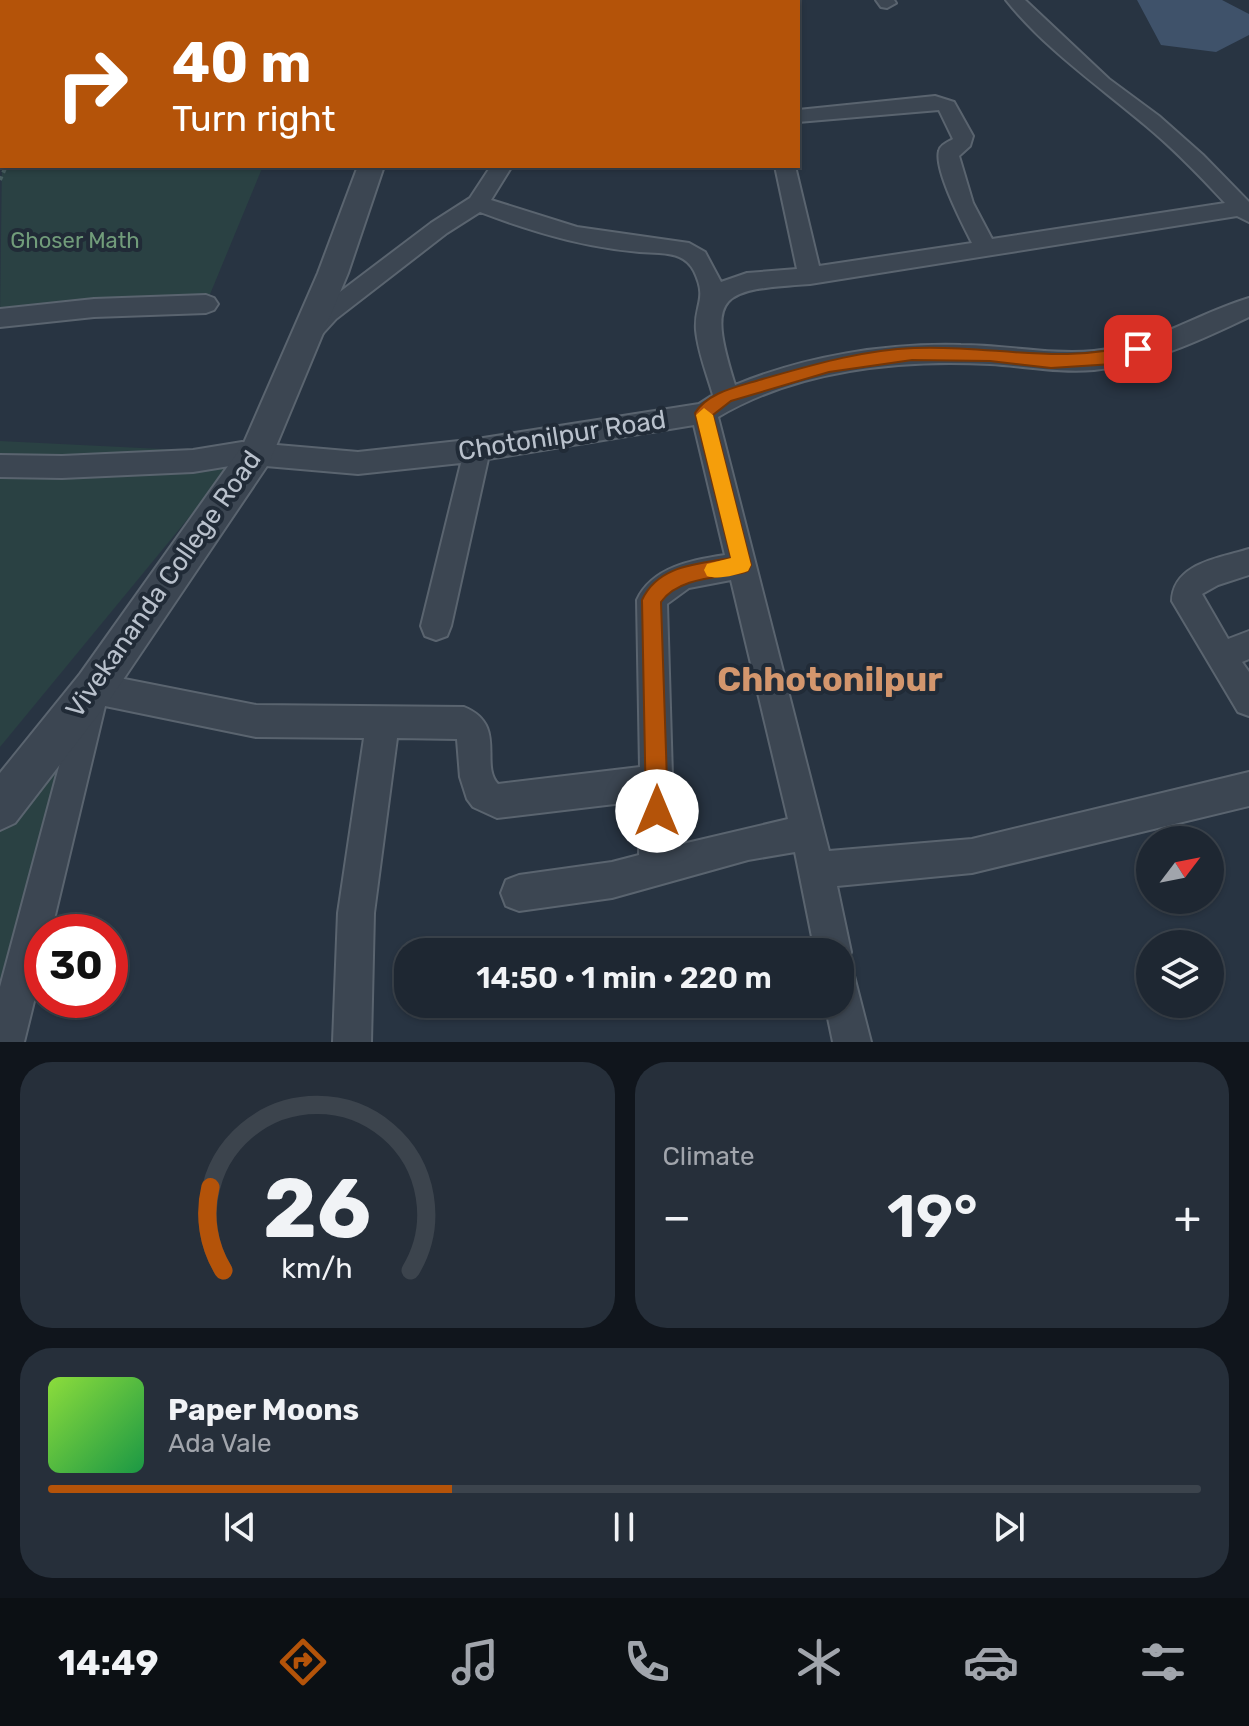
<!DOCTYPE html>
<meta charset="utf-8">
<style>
body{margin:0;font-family:Rubik,sans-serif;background:#262f3a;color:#f1f3f6;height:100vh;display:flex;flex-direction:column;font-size:30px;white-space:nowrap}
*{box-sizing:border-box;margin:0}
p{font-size:26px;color:#a1a5ac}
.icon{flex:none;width:44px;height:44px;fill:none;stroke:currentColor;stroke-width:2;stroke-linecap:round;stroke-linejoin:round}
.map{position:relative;height:1042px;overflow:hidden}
.side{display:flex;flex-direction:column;gap:20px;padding:20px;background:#10151c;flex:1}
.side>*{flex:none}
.guide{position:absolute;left:0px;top:0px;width:800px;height:168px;box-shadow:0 2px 6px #0004,0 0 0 2px #3c444d;background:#b45309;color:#fff;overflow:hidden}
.needle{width:52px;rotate:58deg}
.tools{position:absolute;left:1136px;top:826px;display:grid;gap:16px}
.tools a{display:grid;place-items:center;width:88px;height:88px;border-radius:50%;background:#1e2732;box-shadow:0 2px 6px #0004,0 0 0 2px #3c444d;font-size:40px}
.speed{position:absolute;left:24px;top:914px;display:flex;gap:16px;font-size:40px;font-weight:700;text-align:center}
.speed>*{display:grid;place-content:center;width:104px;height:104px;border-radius:50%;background:#1e2732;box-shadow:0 2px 6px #0004,0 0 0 2px #3c444d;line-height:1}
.speed .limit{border:12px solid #d22;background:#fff;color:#111}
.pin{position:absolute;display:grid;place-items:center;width:68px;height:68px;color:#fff;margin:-34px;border-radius:16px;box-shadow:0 4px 12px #0006}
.me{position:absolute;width:88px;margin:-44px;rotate:0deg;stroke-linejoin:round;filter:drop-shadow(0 0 6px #0008)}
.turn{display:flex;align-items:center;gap:28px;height:168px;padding:0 40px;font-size:36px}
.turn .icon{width:104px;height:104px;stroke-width:2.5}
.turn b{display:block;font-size:56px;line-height:68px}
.big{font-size:60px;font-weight:600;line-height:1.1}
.side .card{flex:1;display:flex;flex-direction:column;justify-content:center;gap:12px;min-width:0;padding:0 28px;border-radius:32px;background:#262f3a}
.side .dial{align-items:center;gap:0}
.dial svg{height:208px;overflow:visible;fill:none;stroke:#3c444d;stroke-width:7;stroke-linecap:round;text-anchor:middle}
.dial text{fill:#f1f3f6;stroke:none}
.song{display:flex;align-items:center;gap:24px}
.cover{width:96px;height:96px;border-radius:12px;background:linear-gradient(135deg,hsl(90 70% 55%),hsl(140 70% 35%))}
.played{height:8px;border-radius:4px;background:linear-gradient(90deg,#b45309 35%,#3c444d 35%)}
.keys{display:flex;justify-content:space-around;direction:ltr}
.heat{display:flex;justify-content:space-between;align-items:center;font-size:44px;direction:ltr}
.side .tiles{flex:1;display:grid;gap:20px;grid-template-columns:1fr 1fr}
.card:last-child{grid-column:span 2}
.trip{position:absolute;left:394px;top:938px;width:460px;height:80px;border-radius:32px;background:#1e2732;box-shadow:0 2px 6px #0004,0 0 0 2px #3c444d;font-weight:600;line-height:80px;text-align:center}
.dock{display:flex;height:128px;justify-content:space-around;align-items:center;background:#0c1014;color:#a1a5ac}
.dock .icon{width:56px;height:56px}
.dock .current{color:#b45309}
.dock b{font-size:36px;color:#f1f3f6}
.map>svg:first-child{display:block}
</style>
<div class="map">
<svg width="1249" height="1042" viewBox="0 0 1249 1042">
<rect width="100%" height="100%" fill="#283442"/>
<g fill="#2a4143">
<path d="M0,0H230L2,2L0,142Z"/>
<path d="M2,159V166H263L206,304L0,320Z"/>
<path d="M0,441L242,453L0,747Z"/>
<path d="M71,734L0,985V827Z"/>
</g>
<path fill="#3f526a" d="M1137,0H1222L1249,14V35L1216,52L1161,45Z"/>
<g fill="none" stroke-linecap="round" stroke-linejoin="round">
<defs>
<g id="minor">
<rect x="746" y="0" width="18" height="2"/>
<path d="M876,0H894L896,3L887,8L881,7Z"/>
<path d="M1006,0H1025L1109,79L1159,116L1203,155L1249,202V222L1237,216L810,284C720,290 706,293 735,385C806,356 885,343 961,345C1005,345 1050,355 1094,351C1151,346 1196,314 1249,298V317C1201,340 1147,365 1094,370C1059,373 1025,366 990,364C899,359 797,370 718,417L829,851L972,839L1249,772V806L972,873L837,886L851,952L846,965L841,967L853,972L871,1042H833L825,1004H840V952H815L795,852L748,860L612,898L519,911L506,906L501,893L506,880L519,875L612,862L639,855L640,801L497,818L473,807L467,799L460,777L457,739L397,738L374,913L371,1042H333L338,913L364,738L256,737L105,706L51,932H42V969L24,1042H0V987L83,677L94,673L256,705L464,707C508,725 479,764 498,784L640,767L637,600C652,567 692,560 725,555L694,425L488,459L451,626L447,636L436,640L425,636L421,626L461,463L358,474L242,464L193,472L62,478L0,477V455L62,456L193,450L242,442L358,452L477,439L699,404L713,395C707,374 698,352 696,330C694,304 708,300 694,271C687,257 674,254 659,253C597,251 538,234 480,212L447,233L336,319L316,341L307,344L298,341L295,335L320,307L431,223L470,198L491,166H512L491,200L577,227L689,243L705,252L721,282L747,273L797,269L775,166H795L819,266L972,243C963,225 934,170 939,151C940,145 948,142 953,139L939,110L798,122V110L935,96L954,102L973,136L970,146L959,156L973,203L992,239L1225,203C1200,176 1174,149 1145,125C1099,86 1044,48 1006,0ZM731,580L788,819L674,846L667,604L689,588Z"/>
<path d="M206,295L214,298L218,304L214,310L206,313L94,317L0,327V309L94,299Z"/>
<path d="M1249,549V575L1218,585L1202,594L1228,639L1249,631V659L1242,662L1249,672V716L1238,712L1172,601C1173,563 1220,558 1249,549Z"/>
</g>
<g id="tertiary">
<rect x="406" y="0" width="22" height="2"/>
<path d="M358,166H384L348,273L269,463L108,702L15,823L0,830V773L80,674L243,445L318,273Z"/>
</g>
</defs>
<use href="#minor" stroke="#5a646f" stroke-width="4"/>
<use href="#tertiary" stroke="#5a646f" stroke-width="4"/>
<path stroke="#485e60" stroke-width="4" stroke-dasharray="4 4" stroke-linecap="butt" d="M0,180L6,166"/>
<use href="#minor" fill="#3c4652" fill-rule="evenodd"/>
<use href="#tertiary" fill="#3c4652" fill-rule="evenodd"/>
</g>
<path fill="#b45309" stroke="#753606" stroke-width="2" d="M1138,343L1143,345V354L1113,364L1051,368L990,361L912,360L829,372L731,401L713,415L751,565L748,571L742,573C715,578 678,578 661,602L668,811L665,819L657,822L649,819L646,811L642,600C658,565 698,564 731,558L695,413C708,392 737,387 759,380C809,366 861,350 914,348C989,344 1064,367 1138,343Z"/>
<path fill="#f59e0b" d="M704,408L713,415L751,565L748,571C736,575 719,580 707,576L704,570L707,564L731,558L696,415Z"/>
<g text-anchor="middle" stroke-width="8" stroke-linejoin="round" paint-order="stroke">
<g font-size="22" fill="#719c7a" stroke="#212b37">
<text x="75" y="248">Ghoser Math</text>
</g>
<g font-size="26" fill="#b9c1cc" stroke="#212b37">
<text transform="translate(562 435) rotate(-9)" y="9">Chotonilpur Road</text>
<text transform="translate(163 584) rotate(-55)" y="9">Vivekananda College Road</text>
</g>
<g font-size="34" font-weight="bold" fill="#d3966d" stroke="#212b37">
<text x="830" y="691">Chhotonilpur</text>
</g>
</g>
</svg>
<div class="tools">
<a><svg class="needle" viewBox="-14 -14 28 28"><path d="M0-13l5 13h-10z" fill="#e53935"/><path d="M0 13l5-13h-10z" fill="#a1a5ac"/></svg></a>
<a><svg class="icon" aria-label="layers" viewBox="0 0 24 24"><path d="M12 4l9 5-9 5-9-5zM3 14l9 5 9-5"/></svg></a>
</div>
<div class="speed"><div class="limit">30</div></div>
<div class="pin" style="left:1138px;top:349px;background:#d93025"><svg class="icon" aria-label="arrive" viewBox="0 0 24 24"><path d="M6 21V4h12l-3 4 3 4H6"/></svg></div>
<svg class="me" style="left:657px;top:811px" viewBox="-20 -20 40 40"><circle r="19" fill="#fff"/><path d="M0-13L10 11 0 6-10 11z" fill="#b45309"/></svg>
<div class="trip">14:50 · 1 min · 220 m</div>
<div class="guide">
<div class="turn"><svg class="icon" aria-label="right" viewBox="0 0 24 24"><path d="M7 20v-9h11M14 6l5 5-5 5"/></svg><div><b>40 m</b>Turn right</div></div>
</div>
</div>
<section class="side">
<div class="tiles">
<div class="card dial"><svg viewBox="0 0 100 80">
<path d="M14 69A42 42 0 1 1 86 69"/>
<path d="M14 69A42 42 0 0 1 9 37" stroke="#b45309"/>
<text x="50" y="56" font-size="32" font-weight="700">26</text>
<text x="50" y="72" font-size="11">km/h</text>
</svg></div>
<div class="card"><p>Climate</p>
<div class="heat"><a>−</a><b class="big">19°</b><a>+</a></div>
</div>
<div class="card">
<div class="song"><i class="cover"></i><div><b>Paper Moons</b><p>Ada Vale</p></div></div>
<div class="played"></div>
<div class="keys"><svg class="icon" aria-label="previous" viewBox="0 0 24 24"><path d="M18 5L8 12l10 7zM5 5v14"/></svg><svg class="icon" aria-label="pause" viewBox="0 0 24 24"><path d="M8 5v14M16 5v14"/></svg><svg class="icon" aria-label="next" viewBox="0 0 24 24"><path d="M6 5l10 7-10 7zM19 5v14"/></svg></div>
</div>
</div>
</section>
<nav class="dock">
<b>14:49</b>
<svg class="icon current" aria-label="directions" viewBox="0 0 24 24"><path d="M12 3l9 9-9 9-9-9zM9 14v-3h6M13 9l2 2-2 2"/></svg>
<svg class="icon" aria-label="music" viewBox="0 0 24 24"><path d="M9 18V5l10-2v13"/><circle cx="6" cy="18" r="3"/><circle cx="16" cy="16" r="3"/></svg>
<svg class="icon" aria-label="phone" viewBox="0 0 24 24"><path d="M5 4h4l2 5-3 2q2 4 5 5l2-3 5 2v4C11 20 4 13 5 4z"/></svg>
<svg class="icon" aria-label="climate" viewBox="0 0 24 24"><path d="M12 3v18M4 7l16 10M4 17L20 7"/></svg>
<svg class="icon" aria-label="car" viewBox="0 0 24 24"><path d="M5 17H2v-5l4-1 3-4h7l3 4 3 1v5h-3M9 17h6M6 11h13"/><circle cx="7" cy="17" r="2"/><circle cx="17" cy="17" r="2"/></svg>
<svg class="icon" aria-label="filters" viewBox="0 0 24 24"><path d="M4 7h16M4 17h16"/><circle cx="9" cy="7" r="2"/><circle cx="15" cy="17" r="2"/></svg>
</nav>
